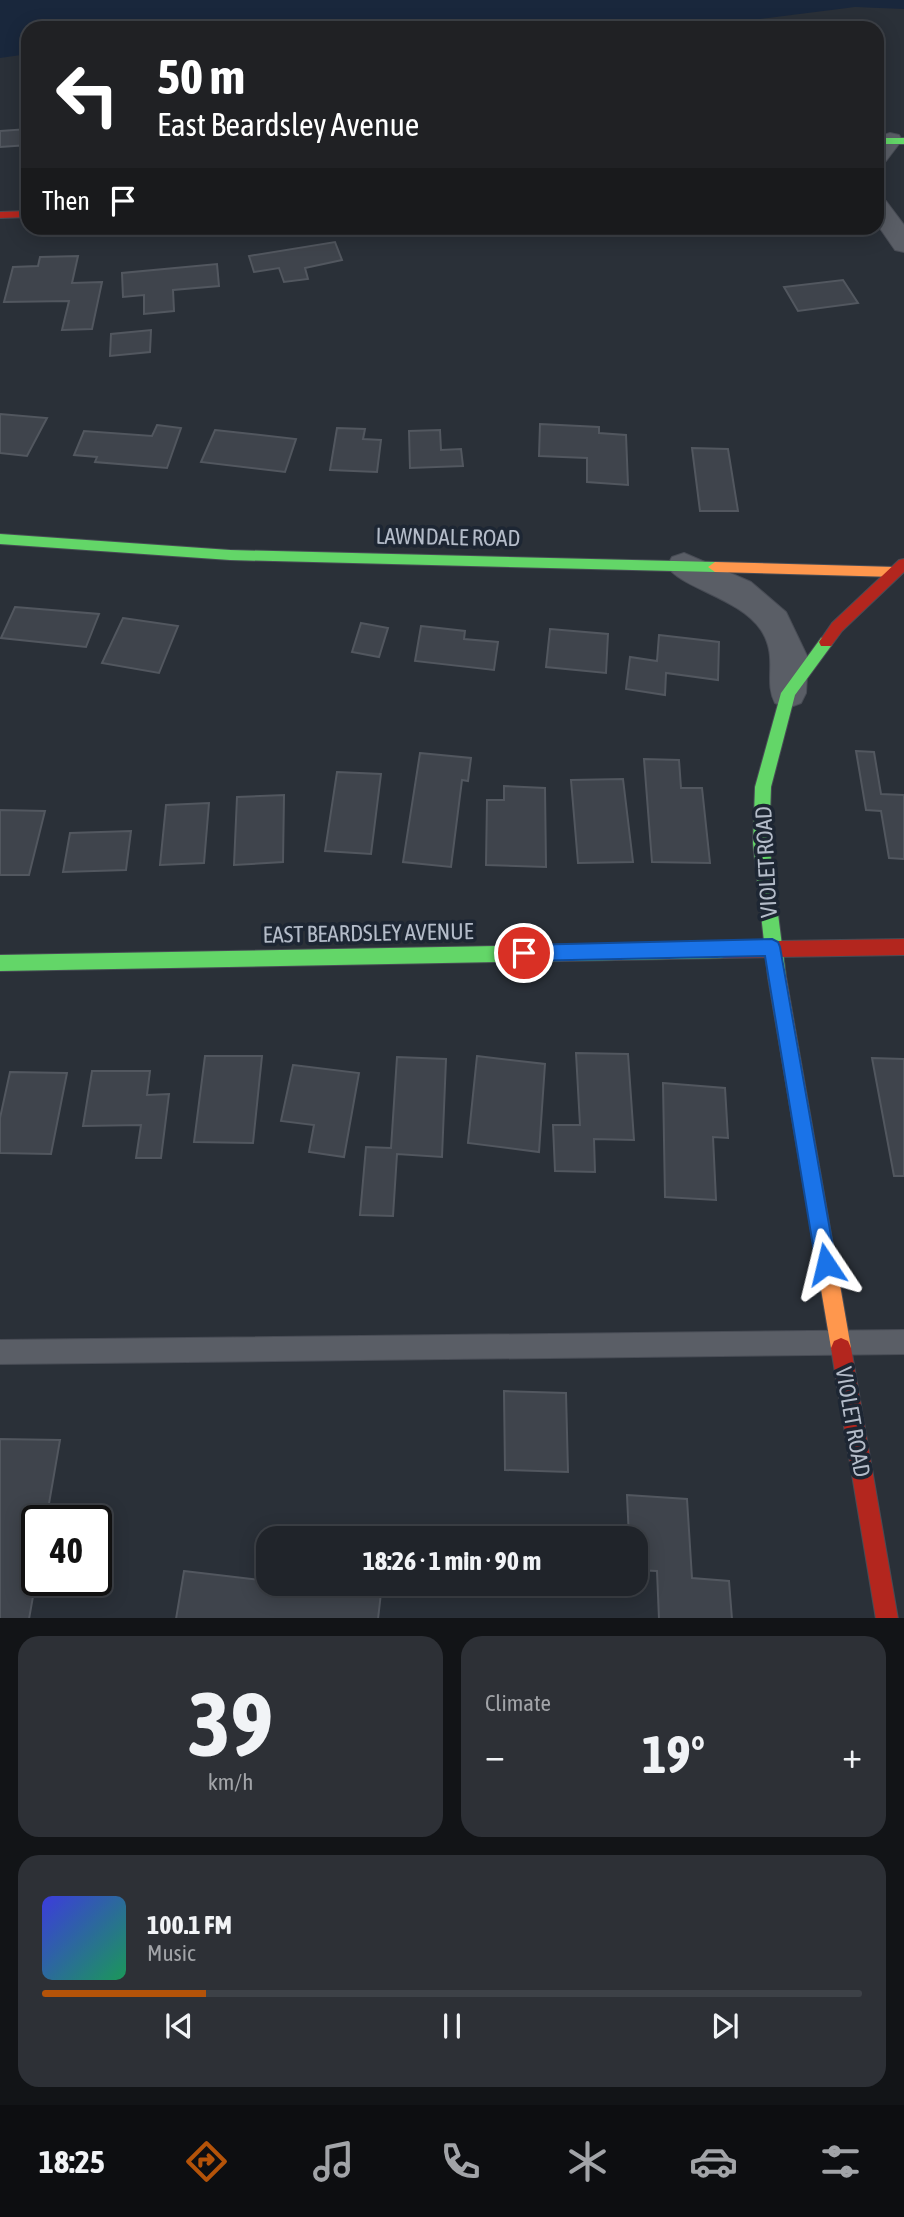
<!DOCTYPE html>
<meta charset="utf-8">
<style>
body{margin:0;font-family:"Asap Condensed",sans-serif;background:#2d3036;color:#f1f3f6;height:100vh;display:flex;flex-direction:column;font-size:26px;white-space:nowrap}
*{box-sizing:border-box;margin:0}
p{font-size:23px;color:#a2a4a8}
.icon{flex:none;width:38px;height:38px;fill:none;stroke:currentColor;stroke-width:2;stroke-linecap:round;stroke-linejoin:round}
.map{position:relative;height:1618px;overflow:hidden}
.drawer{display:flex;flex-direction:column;gap:18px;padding:18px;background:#121417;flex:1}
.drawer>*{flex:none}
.hud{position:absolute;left:21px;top:21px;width:863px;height:214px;border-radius:21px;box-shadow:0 4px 18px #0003,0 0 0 2px #3d4147;background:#202124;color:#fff;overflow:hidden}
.speed{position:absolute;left:21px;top:1505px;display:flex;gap:14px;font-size:35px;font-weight:700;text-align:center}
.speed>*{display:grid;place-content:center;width:91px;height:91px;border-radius:50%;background:#20242a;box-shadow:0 4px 18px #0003,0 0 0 2px #3d4147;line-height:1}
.speed .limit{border:4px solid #111;border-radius:10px;background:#fff;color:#111}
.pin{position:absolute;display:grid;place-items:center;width:60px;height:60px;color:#fff;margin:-30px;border:4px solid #fff;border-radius:50%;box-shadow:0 2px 7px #0007}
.me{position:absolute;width:77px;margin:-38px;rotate:350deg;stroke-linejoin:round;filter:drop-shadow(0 0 5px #0008)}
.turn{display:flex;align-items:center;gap:24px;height:147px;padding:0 21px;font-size:32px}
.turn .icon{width:91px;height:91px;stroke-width:2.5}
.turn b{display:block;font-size:49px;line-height:60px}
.then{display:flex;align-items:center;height:66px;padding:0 21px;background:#0003;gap:14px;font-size:26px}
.big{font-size:52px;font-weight:700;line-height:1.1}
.drawer .card{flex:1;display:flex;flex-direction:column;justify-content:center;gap:10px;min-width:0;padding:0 24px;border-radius:21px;background:#2d3036}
.drawer .dial{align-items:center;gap:0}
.dial b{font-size:91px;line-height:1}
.song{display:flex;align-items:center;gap:21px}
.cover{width:84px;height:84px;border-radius:10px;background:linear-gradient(135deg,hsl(240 70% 55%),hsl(150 70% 35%))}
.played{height:7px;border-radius:4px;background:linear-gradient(90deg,#b45309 20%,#3d4147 20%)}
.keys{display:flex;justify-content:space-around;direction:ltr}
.heat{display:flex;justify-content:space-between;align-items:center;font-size:38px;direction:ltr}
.drawer .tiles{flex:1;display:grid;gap:18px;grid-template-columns:1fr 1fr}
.card:last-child{grid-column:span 2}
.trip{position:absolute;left:256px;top:1526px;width:392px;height:70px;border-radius:21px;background:#20242a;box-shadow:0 4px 18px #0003,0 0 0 2px #3d4147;font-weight:700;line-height:70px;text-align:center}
.menu{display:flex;height:112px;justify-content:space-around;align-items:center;background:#0d0e11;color:#a2a4a8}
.menu .icon{width:49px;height:49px}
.menu .active{color:#b45309}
.menu b{font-size:32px;color:#f1f3f6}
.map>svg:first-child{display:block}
</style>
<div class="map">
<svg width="904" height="1619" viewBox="0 0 904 1619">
<rect width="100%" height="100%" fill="#2a3038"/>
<path fill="#19273c" d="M0,0H904V9L855,7L687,28H28V54L0,58Z"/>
<g fill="#3f444c" stroke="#52575f" stroke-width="2">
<path d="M28,129V145L0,147V131Z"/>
<path d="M599,228H650L652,232L602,235Z"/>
<path d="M335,242L342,260L305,268L308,279L284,282L279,268L254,272L249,256Z"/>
<path d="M78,256L72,283L102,282L92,329L62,330L69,301L4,302L13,267L38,266L40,257Z"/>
<path d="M217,264L219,286L173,290L174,311L144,314V295L123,297L122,273Z"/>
<path d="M843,280L858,303L798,311L784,287Z"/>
<path d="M151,330L150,352L110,356L111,334Z"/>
<path d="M0,414L47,418L27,456L0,453Z"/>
<path d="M540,424L599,427V433L626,435L628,485L587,482V458L539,456Z"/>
<path d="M157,425L181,428L167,468L95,462L97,457L74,455L84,431L152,436Z"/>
<path d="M337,428L365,429L363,439L381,440L377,472L330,470Z"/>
<path d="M215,430L296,439L285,472L201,462Z"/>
<path d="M440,430L441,450L461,449L463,466L410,468L409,431Z"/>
<path d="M692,448L728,449L738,511H700Z"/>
<path d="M15,607L99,614L86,647L1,638Z"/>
<path d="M123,618L178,626L159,673L102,663Z"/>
<path d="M361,623L388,628L379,657L352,652Z"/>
<path d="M421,626L465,631L464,639L498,642L494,670L415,661Z"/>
<path d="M550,629L608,634L606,673L546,667Z"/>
<path d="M659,635L719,642L718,680L666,673L665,695L626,689L630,657L657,661Z"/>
<path d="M856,751L874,752L881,794L904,795V859L889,858L881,811L866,810Z"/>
<path d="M420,753L471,758L468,781L462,780L451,867L403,862Z"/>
<path d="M644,759L679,760L681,788H702L710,863L652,862Z"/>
<path d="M337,772L381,774L371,854L325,851Z"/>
<path d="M623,779L633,862L578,863L571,780Z"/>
<path d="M504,786L545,788L546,867L486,865L487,800H504Z"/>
<path d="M284,795L283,862L234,865L237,797Z"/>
<path d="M209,803L204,863L160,865L166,805Z"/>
<path d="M0,810L45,811L29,875H0Z"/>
<path d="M131,831L126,870L63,872L70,833Z"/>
<path d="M576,1053L628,1054L634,1140L594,1139L595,1172L555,1171L553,1125H580Z"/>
<path d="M205,1056H262L253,1143L194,1142Z"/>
<path d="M477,1056L545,1064L539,1152L468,1143Z"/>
<path d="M397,1057L446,1059L442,1157L397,1154L393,1216L360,1215L366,1147L391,1148Z"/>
<path d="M872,1058L904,1059V1176H894Z"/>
<path d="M293,1065L359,1073L344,1157L309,1152L314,1125L281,1121Z"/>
<path d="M92,1071H150L147,1095L169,1094L161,1158H136L141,1125L83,1126Z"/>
<path d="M10,1072L67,1073L51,1154L0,1153V1118Z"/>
<path d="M663,1083L725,1088L728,1138L713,1137L716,1200L665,1197Z"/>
<path d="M504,1391L566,1393L568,1472L505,1470Z"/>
<path d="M0,1439L60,1440L46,1521H37V1574L29,1619H0Z"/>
<path d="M627,1495L687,1499L692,1578L729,1581L732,1619H659L657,1571L635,1570V1538H629Z"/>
<path d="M184,1571L268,1581V1584H297L381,1593L378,1619H176Z"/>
</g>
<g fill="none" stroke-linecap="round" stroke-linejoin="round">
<defs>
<path id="lane" d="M904,1330V1354L0,1364V1340Z"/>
<g id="street">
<path d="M890,133L899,135L902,140L886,161L877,163C877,149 873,137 890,133Z"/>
<path d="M877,198L886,201L904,225V252L895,250L877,224Z"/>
<path d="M684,553L751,582L786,612L808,658L806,693L801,703L788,708L775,703C763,680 779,658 761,630C740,598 680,588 667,566L672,557Z"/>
</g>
<g id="fast">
<rect x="877" y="138" width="27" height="6"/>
<path d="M0,534L230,550L715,562L722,567L715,572L230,560L0,544Z"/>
<path d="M826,636L833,642L831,646L795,695L771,787L769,843L786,977L783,983L777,985L771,983L768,977L753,843L755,787L781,693L821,638Z"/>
<path d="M724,942L730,944L732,950L730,956L724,958L0,971V955Z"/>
</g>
<g id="slow">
<path d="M715,562L895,567L902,572L895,577L715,572L708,567Z"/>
<path d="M777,969L783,971L786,977L851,1348L848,1355L841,1358L834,1355L831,1348L768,977L771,971Z"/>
</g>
<g id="jam">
<path d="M28,211V217L0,218V212Z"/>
<path d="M904,559V572L842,631L831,646H821L819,642L832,623L899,560Z"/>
<path d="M904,939V955L724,958L718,956L716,950L718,944L724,942Z"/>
<path d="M841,1338L848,1341L851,1348L898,1619H876L831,1348L834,1341Z"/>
</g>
</defs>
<use href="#lane" stroke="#484c55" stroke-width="2"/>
<use href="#street" stroke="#484c55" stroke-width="2"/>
<use href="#fast" stroke="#484c55" stroke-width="2"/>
<use href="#slow" stroke="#484c55" stroke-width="2"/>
<use href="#jam" stroke="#484c55" stroke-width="2"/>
<use href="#lane" fill="#5a5e66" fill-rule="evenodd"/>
<use href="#street" fill="#5a5e66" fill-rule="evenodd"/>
<use href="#fast" fill="#63d668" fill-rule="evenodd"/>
<use href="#slow" fill="#ff974d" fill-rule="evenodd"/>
<use href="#jam" fill="#b3261e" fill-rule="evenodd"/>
</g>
<path fill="#1a73e8" stroke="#114b97" stroke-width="2" d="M772,939L778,942L780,947L836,1264L833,1271L826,1274L819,1271L816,1264L765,956L524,961L518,958L515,953L518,947L524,945Z"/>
<g text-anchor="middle" stroke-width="7" stroke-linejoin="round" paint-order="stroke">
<g font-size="23" fill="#b4bcc9" stroke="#1d2633">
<text transform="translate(448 537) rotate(1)" y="8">LAWNDALE ROAD</text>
<text transform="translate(766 862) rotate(-93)" y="8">VIOLET ROAD</text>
<text transform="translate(368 933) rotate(-1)" y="8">EAST BEARDSLEY AVENUE</text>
<text transform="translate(853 1422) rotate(80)" y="8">VIOLET ROAD</text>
</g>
</g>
</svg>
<div class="speed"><div class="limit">40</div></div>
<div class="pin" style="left:524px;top:953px;background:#d93025"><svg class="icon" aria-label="arrive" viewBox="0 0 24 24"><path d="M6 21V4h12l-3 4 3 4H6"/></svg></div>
<svg class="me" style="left:826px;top:1264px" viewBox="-20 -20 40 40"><path d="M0-17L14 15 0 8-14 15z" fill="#1a73e8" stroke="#fff" stroke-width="4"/></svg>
<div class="trip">18:26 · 1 min · 90 m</div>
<div class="hud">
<div class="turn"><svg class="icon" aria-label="left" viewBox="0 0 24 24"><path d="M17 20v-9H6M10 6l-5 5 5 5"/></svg><div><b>50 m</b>East Beardsley Avenue</div></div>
<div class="then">Then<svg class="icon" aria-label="arrive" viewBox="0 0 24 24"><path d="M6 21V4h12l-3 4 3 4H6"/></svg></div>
</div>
</div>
<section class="drawer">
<div class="tiles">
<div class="card dial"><b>39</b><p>km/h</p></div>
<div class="card"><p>Climate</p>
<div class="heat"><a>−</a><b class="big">19°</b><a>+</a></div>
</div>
<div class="card">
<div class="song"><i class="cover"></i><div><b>100.1 FM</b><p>Music</p></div></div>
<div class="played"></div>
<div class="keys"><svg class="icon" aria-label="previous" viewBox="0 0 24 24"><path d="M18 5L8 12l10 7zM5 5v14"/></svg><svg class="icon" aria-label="pause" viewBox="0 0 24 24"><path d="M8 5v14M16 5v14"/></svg><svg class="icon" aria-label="next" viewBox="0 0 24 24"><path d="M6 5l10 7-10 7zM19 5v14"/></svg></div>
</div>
</div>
</section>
<nav class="menu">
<b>18:25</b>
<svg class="icon active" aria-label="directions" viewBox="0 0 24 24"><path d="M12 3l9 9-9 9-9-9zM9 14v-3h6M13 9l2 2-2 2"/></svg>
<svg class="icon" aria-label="music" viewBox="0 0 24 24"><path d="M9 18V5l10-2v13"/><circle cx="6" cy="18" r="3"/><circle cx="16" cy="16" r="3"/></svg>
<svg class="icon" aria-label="phone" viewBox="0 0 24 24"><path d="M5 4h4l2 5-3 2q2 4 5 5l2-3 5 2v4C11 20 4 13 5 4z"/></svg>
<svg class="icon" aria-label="climate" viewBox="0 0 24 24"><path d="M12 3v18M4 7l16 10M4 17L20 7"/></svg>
<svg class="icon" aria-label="car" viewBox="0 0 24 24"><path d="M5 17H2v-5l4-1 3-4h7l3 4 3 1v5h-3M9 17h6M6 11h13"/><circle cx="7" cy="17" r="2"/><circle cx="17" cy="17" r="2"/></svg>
<svg class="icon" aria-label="filters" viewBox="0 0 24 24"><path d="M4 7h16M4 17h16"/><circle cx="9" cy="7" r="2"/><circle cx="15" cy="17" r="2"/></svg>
</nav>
